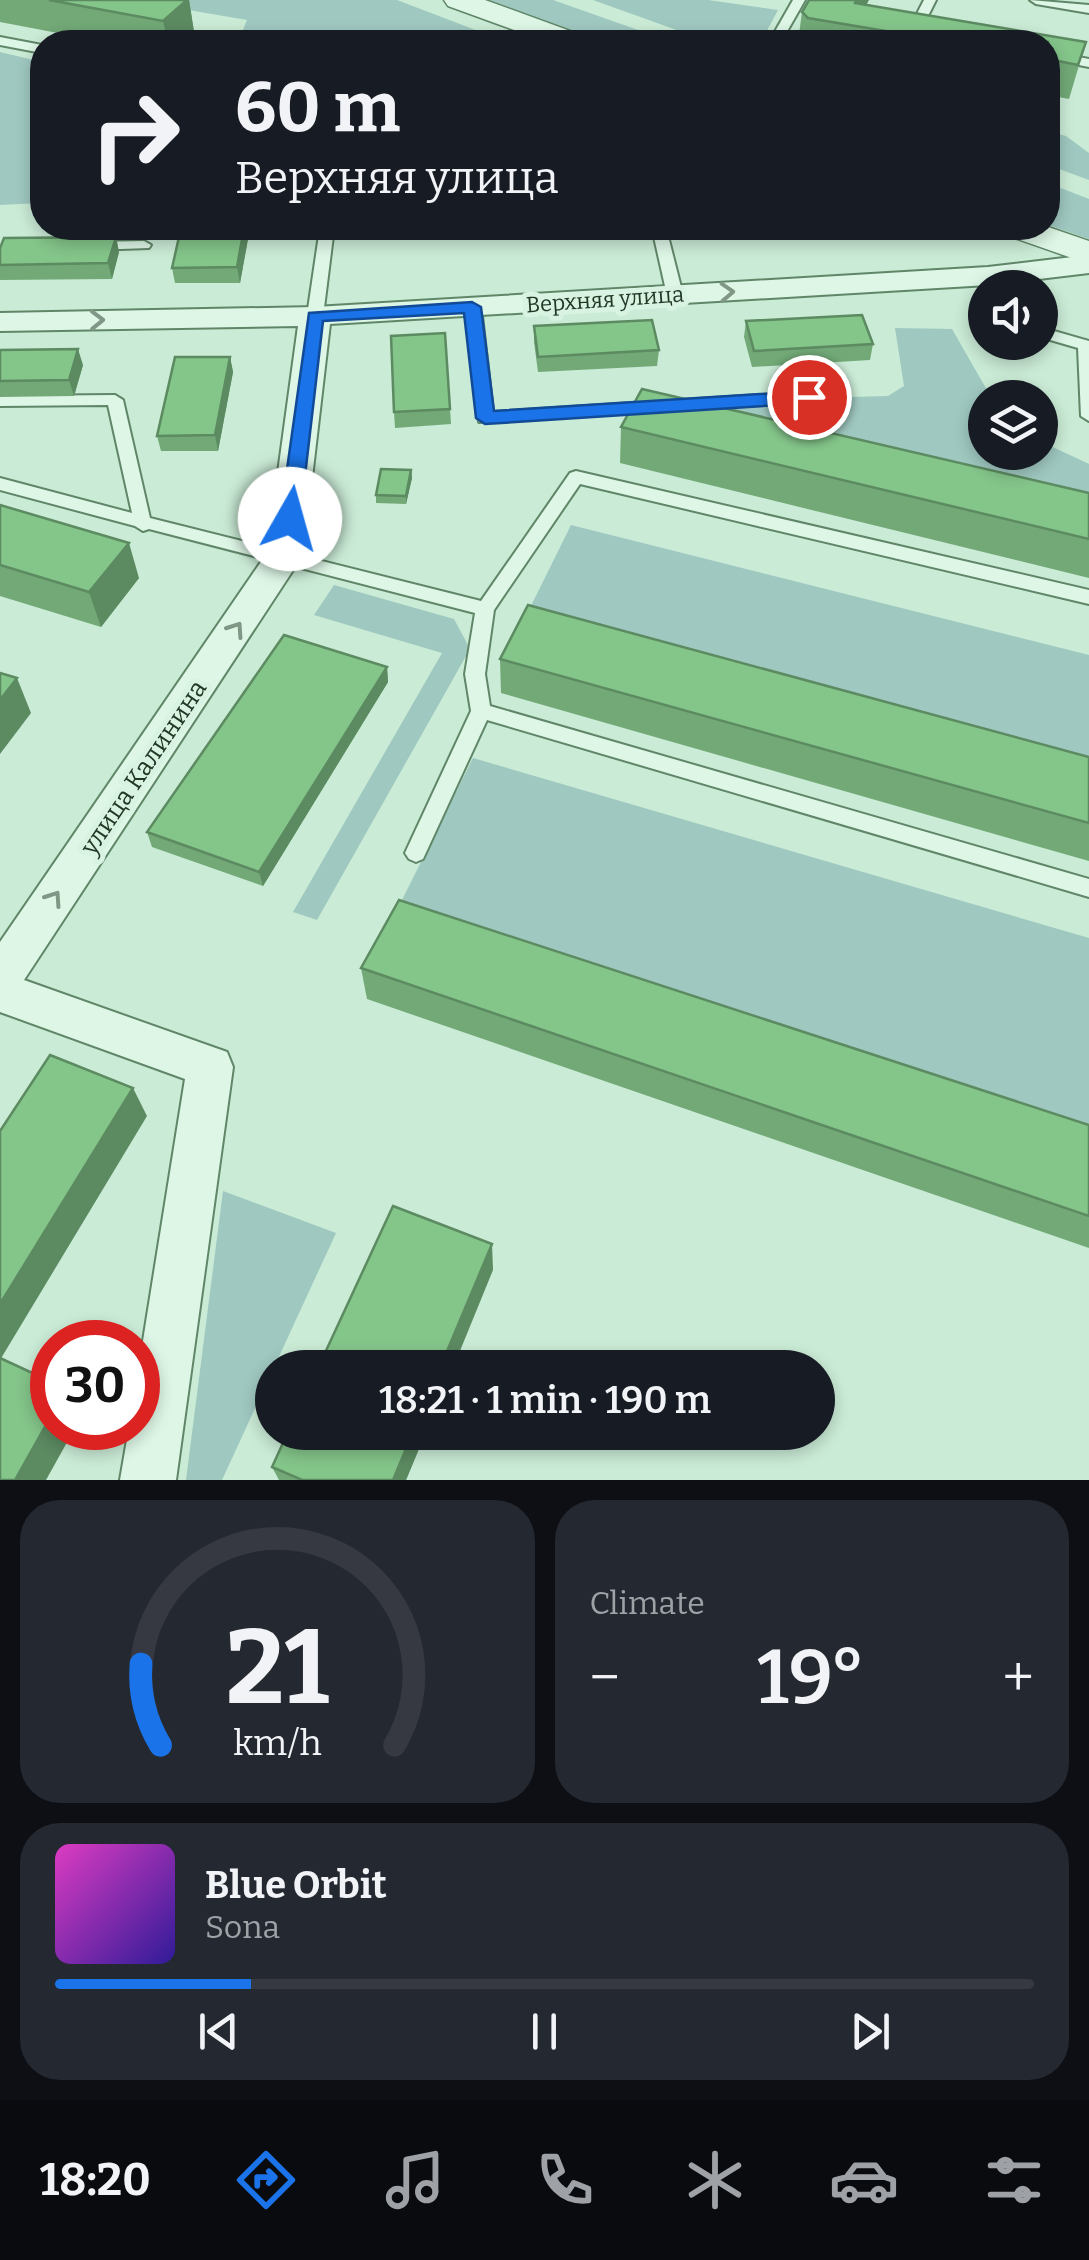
<!DOCTYPE html>
<meta charset="utf-8">
<style>
body{margin:0;font-family:Bitter,serif;background:#242831;color:#f1f3f6;height:100vh;display:flex;flex-direction:column;font-size:38px;white-space:nowrap}
*{box-sizing:border-box;margin:0}
p{font-size:32px;color:#9ea1a6}
.icon{flex:none;width:55px;height:55px;fill:none;stroke:currentColor;stroke-width:2;stroke-linecap:round;stroke-linejoin:round}
.map{position:relative;height:1480px;overflow:hidden}
.side{display:flex;flex-direction:column;gap:20px;padding:20px;background:#0d0f14;flex:1}
.side>*{flex:none}
.hud{position:absolute;left:30px;top:30px;width:1030px;height:210px;border-radius:40px;box-shadow:0 5px 15px #0003;background:#171b24;color:#f1f3f6;overflow:hidden}
.fabs{position:absolute;left:968px;top:270px;display:grid;gap:20px}
.fabs a{display:grid;place-items:center;width:90px;height:90px;border-radius:50%;background:#171b24;box-shadow:0 5px 15px #0003;font-size:50px}
.speed{position:absolute;left:30px;top:1320px;display:flex;gap:20px;font-size:50px;font-weight:700;text-align:center}
.speed>*{display:grid;place-content:center;width:130px;height:130px;border-radius:50%;background:#171b24;box-shadow:0 5px 15px #0003;line-height:1}
.speed .limit{border:15px solid #d22;background:#fff;color:#111}
.pin{position:absolute;display:grid;place-items:center;width:85px;height:85px;color:#fff;margin:-42px;border:5px solid #fff;border-radius:50%;box-shadow:0 2px 10px #0007}
.me{position:absolute;width:110px;margin:-55px;rotate:7deg;stroke-linejoin:round;filter:drop-shadow(0 0 8px #0008)}
.turn{display:flex;align-items:center;gap:35px;height:210px;padding:0 40px;font-size:45px}
.turn .icon{width:130px;height:130px;stroke-width:2.5}
.turn b{display:block;font-size:70px;line-height:85px}
.big{font-size:75px;font-weight:600;line-height:1.1}
.side .tile{flex:1;display:flex;flex-direction:column;justify-content:center;gap:15px;min-width:0;padding:0 35px;border-radius:40px;background:#242831}
.side .dial{align-items:center;gap:0}
.dial svg{height:260px;overflow:visible;fill:none;stroke:#363941;stroke-width:7;stroke-linecap:round;text-anchor:middle}
.dial text{fill:#f1f3f6;stroke:none}
.song{display:flex;align-items:center;gap:30px}
.cover{width:120px;height:120px;border-radius:15px;background:linear-gradient(135deg,hsl(310 70% 55%),hsl(250 70% 35%))}
.played{height:10px;border-radius:5px;background:linear-gradient(90deg,#1a73e8 20%,#363941 20%)}
.keys{display:flex;justify-content:space-around;direction:ltr}
.heat{display:flex;justify-content:space-between;align-items:center;font-size:55px;direction:ltr}
.side .tiles{flex:1;display:grid;gap:20px;grid-template-columns:1fr 1fr}
.tile:last-child{grid-column:span 2}
.trip{position:absolute;left:255px;top:1350px;width:580px;height:100px;border-radius:50px;background:#171b24;box-shadow:0 5px 15px #0003;font-weight:600;line-height:100px;text-align:center}
.tabs{display:flex;height:160px;justify-content:space-around;align-items:center;background:#090b0e;color:#9ea1a6}
.tabs .icon{width:70px;height:70px}
.tabs .selected{color:#1a73e8}
.tabs b{font-size:45px;color:#f1f3f6}
.map>svg:first-child{display:block}
</style>
<div class="map">
<svg width="1089" height="1480" viewBox="0 0 1089 1480">
<rect width="100%" height="100%" fill="#caebd6"/>
<g fill="#9fc8c0">
<path d="M130,0H397L507,42H238L247,20Z"/>
<path d="M487,0H553L672,42H606Z"/>
<path d="M593,0H708L778,10L761,42H710Z"/>
<path d="M0,52L42,62V203L0,205Z"/>
<path d="M1048,131L1066,136L1089,153V180L1048,165Z"/>
<path d="M1048,183L1089,199V239L1048,225Z"/>
<path d="M895,328L952,329L991,397L985,398V452H1040V441L1089,464V521L667,402L888,396L904,386Z"/>
<path d="M571,525L1089,655V766L525,618Z"/>
<path d="M334,585L454,619L470,649L317,920L293,912L442,653L314,615Z"/>
<path d="M473,758L1089,938V1136L395,914Z"/>
<path d="M223,1191L336,1233L222,1480H186Z"/>
</g>
<g fill="none" stroke-linecap="round" stroke-linejoin="round">
<defs>
<g id="service">
<path d="M793,0H805L781,42H769Z"/>
<path d="M924,0H936L921,30L971,38L977,42H950L909,36L907,33Z"/>
<path d="M1030,0L1089,5V13L1036,4Z"/>
<path d="M0,37L42,45V53L0,45Z"/>
<path d="M1048,51L1089,59V67L1048,59Z"/>
<path d="M320,228H334L323,316L315,321L307,316Z"/>
<path d="M652,228H666L683,295L680,298H670L667,295Z"/>
<path d="M144,241L151,245L149,248L91,250L84,246L91,242Z"/>
<path d="M473,302L481,307L493,412L809,392L817,397L809,402L479,422L465,307Z"/>
<path d="M1040,327L1089,341V421L1081,416L1078,348L1040,337Z"/>
<path d="M115,395L123,400L150,518L481,601L570,473L576,471L1089,590V604L580,484L494,610L485,674L490,706L1089,879V897L487,720L423,859L416,862L409,859L405,853L471,711L465,674L475,613L149,529L143,531L135,526L0,490V478L132,513L108,405L0,406V396Z"/>
</g>
<path id="minor" d="M1089,255V273L988,285L330,324L303,555L24,980L227,1052L233,1067L176,1480H120L129,1428H138V1372L185,1079L0,1012V942L267,553L298,326L0,331V313L315,307L988,267Z"/>
<g id="tertiary">
<path d="M444,0H485L584,36L588,42H547L448,6Z"/>
<path d="M1048,227L1089,241V264L1006,235L1001,228Z"/>
</g>
</defs>
<use href="#service" stroke="#608668" stroke-width="4"/>
<use href="#minor" stroke="#608668" stroke-width="4"/>
<use href="#tertiary" stroke="#608668" stroke-width="3"/>
<use href="#service" fill="#ddf6e6" fill-rule="evenodd"/>
<use href="#minor" fill="#ddf6e6" fill-rule="evenodd"/>
<use href="#tertiary" fill="#ddf6e6" fill-rule="evenodd"/>
</g>
<g fill="#72a977">
<path d="M0,0H189L194,32L183,42H105L0,22Z"/>
<path d="M866,5L1086,42L1069,99L1048,95V42H798L802,12Z"/>
<path d="M181,228H250L240,283H175L172,268Z"/>
<path d="M116,237L119,252L112,279L0,280V248Z"/>
<path d="M746,321L873,344L870,360L752,367L744,337Z"/>
<path d="M534,326L659,350L657,366L538,372L534,342Z"/>
<path d="M445,333L451,424L395,428L394,412Z"/>
<path d="M995,342H1018L1013,349Z"/>
<path d="M0,350L83,365L74,396L0,397Z"/>
<path d="M230,357L233,372L218,451H161L157,436Z"/>
<path d="M621,427L1089,493V578L620,463Z"/>
<path d="M411,470L412,478L406,504L376,503V495Z"/>
<path d="M0,505L139,578L101,627L0,596Z"/>
<path d="M500,659L1089,757V861L501,693Z"/>
<path d="M387,667L388,682L263,886L152,847L147,832Z"/>
<path d="M361,968L1089,1125V1248L367,999Z"/>
<path d="M426,1432L406,1480H279L272,1467Z"/>
</g>
<g fill="#5c8a61">
<path d="M187,0H189L194,32L183,42H168L163,21Z"/>
<path d="M856,0H869L855,26L851,25Z"/>
<path d="M244,228H250L240,283L237,267Z"/>
<path d="M116,237L119,252L112,279L108,263Z"/>
<path d="M78,349L83,365L74,396L69,380Z"/>
<path d="M230,357L233,372L218,451L215,435Z"/>
<path d="M411,470L412,478L406,504V496Z"/>
<path d="M129,543L139,578L101,627L89,592Z"/>
<path d="M387,667L388,682L263,886L259,872Z"/>
<path d="M17,678L31,713L0,754V700Z"/>
<path d="M133,1088L147,1116L0,1360V1304Z"/>
<path d="M492,1244L493,1270L453,1368H440Z"/>
<path d="M52,1414V1428H75L46,1480H15Z"/>
<path d="M413,1432H426L406,1480H393Z"/>
</g>
<g fill="#84c58a" stroke="#5c8a61" stroke-width="2.5">
<path d="M49,0H187L163,21Z"/>
<path d="M809,0H856L855,3L1086,42L1078,65L1048,59V42H951L808,18L802,12Z"/>
<path d="M221,36L256,42H214Z"/>
<path d="M181,228H244L237,267L172,268Z"/>
<path d="M116,237L108,263L0,265V248L4,238Z"/>
<path d="M862,315L873,344L754,351L746,321Z"/>
<path d="M652,320L659,350L538,357L534,326Z"/>
<path d="M445,333L450,409L394,412L391,336Z"/>
<path d="M78,349L69,380L0,381V350Z"/>
<path d="M175,357H230L215,435L157,436Z"/>
<path d="M642,389L1089,493V539L621,427Z"/>
<path d="M381,469L411,470L406,496L376,495Z"/>
<path d="M0,505L129,543L89,592L0,565Z"/>
<path d="M528,605L1089,757V823L500,659Z"/>
<path d="M284,635L387,667L259,872L147,832Z"/>
<path d="M0,673L17,678L0,700Z"/>
<path d="M399,900L1089,1125V1216L361,968Z"/>
<path d="M50,1055L133,1088L0,1304V1131Z"/>
<path d="M393,1206L492,1244L440,1368H318Z"/>
<path d="M0,1358L52,1382V1414L15,1480H0Z"/>
<path d="M288,1432H413L393,1480H302L272,1467Z"/>
</g>
<defs><path id="oneway-chevron" d="M-2-3.5L2.5 0L-2 3.5" fill="none" stroke-width="1.6" stroke-linecap="round" stroke-linejoin="round" transform="scale(2.5)"/></defs>
<g stroke="#809786">
<use href="#oneway-chevron" transform="translate(727 292) rotate(-3)"/>
<use href="#oneway-chevron" transform="translate(97 320) rotate(-1)"/>
<use href="#oneway-chevron" transform="translate(236 629) rotate(-56)"/>
<use href="#oneway-chevron" transform="translate(54 898) rotate(-56)"/>
</g>
<path fill="#1a73e8" stroke="#114b97" stroke-width="2.5" d="M472,302L481,307L494,411L809,391L818,397L809,403L485,424L476,418L464,313L323,321L300,519L290,526L283,524L280,519L309,313Z"/>
<g text-anchor="middle" stroke-width="10" stroke-linejoin="round" paint-order="stroke">
<g font-size="22" fill="#223825" stroke="#d9f3e3">
<text transform="translate(605 299) rotate(-4)" y="8">Верхняя улица</text>
</g>
<g font-size="25" fill="#223825" stroke="#d9f3e3">
<text transform="translate(143 767) rotate(-56)" y="9">улица Калинина</text>
</g>
</g>
</svg>
<div class="fabs">
<a><svg class="icon" aria-label="sound" viewBox="0 0 24 24"><path d="M4 9h4l5-4v14l-5-4H4zM17 9q2 3 0 6"/></svg></a>
<a><svg class="icon" aria-label="layers" viewBox="0 0 24 24"><path d="M12 4l9 5-9 5-9-5zM3 14l9 5 9-5"/></svg></a>
</div>
<div class="speed"><div class="limit">30</div></div>
<div class="pin" style="left:809px;top:397px;background:#d93025"><svg class="icon" aria-label="arrive" viewBox="0 0 24 24"><path d="M6 21V4h12l-3 4 3 4H6"/></svg></div>
<svg class="me" style="left:290px;top:519px" viewBox="-20 -20 40 40"><circle r="19" fill="#fff"/><path d="M0-13L10 11 0 6-10 11z" fill="#1a73e8"/></svg>
<div class="trip">18:21 · 1 min · 190 m</div>
<div class="hud">
<div class="turn"><svg class="icon" aria-label="right" viewBox="0 0 24 24"><path d="M7 20v-9h11M14 6l5 5-5 5"/></svg><div><b>60 m</b>Верхняя улица</div></div>
</div>
</div>
<section class="side">
<div class="tiles">
<div class="tile dial"><svg viewBox="0 0 100 80">
<path d="M14 69A42 42 0 1 1 86 69"/>
<path d="M14 69A42 42 0 0 1 8 44" stroke="#1a73e8"/>
<text x="50" y="56" font-size="32" font-weight="700">21</text>
<text x="50" y="72" font-size="11">km/h</text>
</svg></div>
<div class="tile"><p>Climate</p>
<div class="heat"><a>−</a><b class="big">19°</b><a>+</a></div>
</div>
<div class="tile">
<div class="song"><i class="cover"></i><div><b>Blue Orbit</b><p>Sona</p></div></div>
<div class="played"></div>
<div class="keys"><svg class="icon" aria-label="previous" viewBox="0 0 24 24"><path d="M18 5L8 12l10 7zM5 5v14"/></svg><svg class="icon" aria-label="pause" viewBox="0 0 24 24"><path d="M8 5v14M16 5v14"/></svg><svg class="icon" aria-label="next" viewBox="0 0 24 24"><path d="M6 5l10 7-10 7zM19 5v14"/></svg></div>
</div>
</div>
</section>
<nav class="tabs">
<b>18:20</b>
<svg class="icon selected" aria-label="directions" viewBox="0 0 24 24"><path d="M12 3l9 9-9 9-9-9zM9 14v-3h6M13 9l2 2-2 2"/></svg>
<svg class="icon" aria-label="music" viewBox="0 0 24 24"><path d="M9 18V5l10-2v13"/><circle cx="6" cy="18" r="3"/><circle cx="16" cy="16" r="3"/></svg>
<svg class="icon" aria-label="phone" viewBox="0 0 24 24"><path d="M5 4h4l2 5-3 2q2 4 5 5l2-3 5 2v4C11 20 4 13 5 4z"/></svg>
<svg class="icon" aria-label="climate" viewBox="0 0 24 24"><path d="M12 3v18M4 7l16 10M4 17L20 7"/></svg>
<svg class="icon" aria-label="car" viewBox="0 0 24 24"><path d="M5 17H2v-5l4-1 3-4h7l3 4 3 1v5h-3M9 17h6M6 11h13"/><circle cx="7" cy="17" r="2"/><circle cx="17" cy="17" r="2"/></svg>
<svg class="icon" aria-label="filters" viewBox="0 0 24 24"><path d="M4 7h16M4 17h16"/><circle cx="9" cy="7" r="2"/><circle cx="15" cy="17" r="2"/></svg>
</nav>
